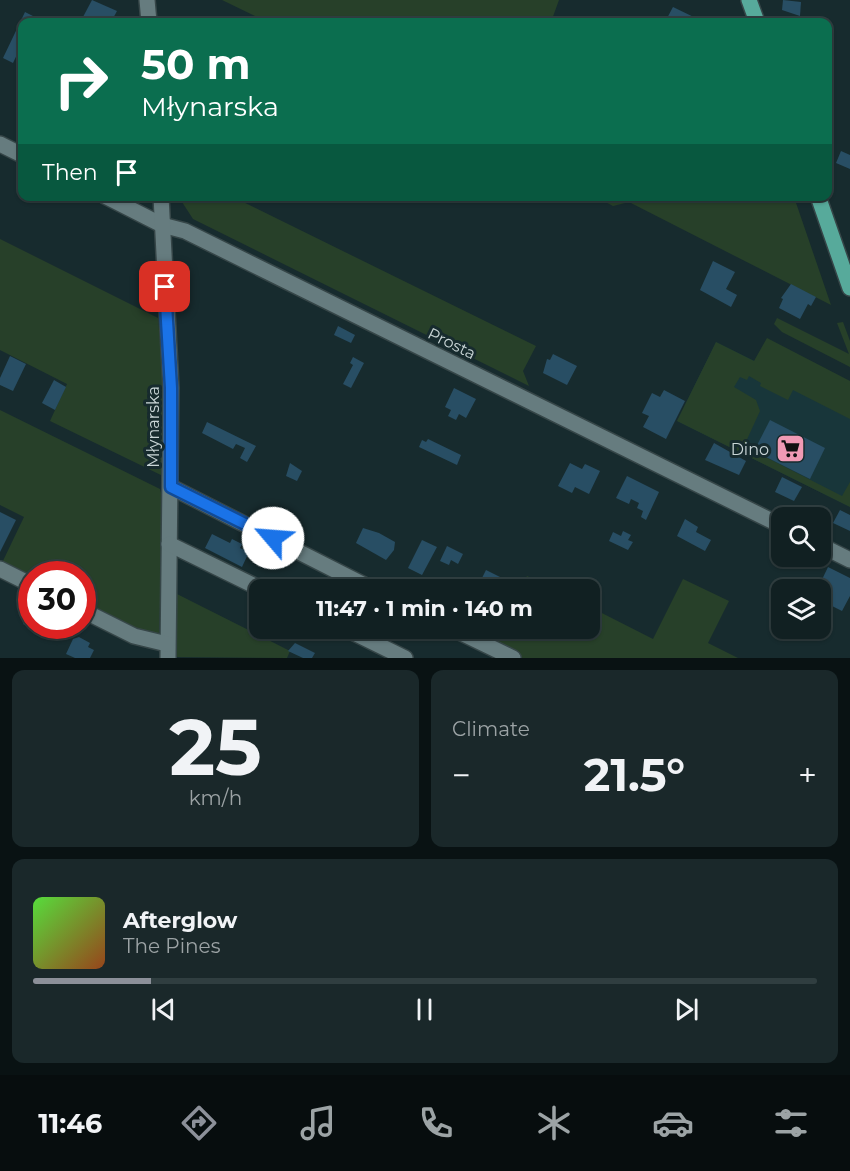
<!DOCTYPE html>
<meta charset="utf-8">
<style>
body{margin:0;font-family:Montserrat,sans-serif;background:#1a282a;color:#f1f3f6;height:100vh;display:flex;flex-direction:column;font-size:22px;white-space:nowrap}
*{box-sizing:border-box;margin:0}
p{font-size:20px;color:#9ca3a5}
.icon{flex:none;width:33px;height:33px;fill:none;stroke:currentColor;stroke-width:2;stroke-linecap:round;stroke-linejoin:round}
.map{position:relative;height:658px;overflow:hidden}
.sheet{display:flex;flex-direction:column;gap:12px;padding:12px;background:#091213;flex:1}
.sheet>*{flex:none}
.banner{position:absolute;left:18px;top:18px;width:814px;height:183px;border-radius:12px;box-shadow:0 2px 4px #0004,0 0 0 2px #303e40;background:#0b6e4f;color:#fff;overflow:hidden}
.controls{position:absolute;left:771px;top:507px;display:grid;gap:12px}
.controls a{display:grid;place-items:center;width:60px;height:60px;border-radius:12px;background:#112022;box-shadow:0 2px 4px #0004,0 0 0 2px #303e40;font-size:30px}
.speed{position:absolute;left:18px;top:561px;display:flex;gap:12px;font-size:30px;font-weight:700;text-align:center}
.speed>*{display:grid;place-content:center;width:78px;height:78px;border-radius:50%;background:#112022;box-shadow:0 2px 4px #0004,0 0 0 2px #303e40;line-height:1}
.speed .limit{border:9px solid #d22;background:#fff;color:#111}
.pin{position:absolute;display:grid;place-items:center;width:51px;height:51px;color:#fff;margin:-26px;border-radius:12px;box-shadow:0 3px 9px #0006}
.me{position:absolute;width:66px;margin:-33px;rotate:297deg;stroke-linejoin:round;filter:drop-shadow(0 0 4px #0008)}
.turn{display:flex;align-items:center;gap:21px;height:126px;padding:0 24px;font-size:27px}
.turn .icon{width:78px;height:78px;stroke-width:2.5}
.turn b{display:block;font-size:42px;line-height:51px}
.then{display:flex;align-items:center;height:57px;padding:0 24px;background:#0003;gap:12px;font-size:22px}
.big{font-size:45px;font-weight:700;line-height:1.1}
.sheet .widget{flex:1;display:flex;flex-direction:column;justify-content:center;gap:9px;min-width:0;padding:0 21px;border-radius:12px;background:#1a282a}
.sheet .dial{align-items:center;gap:0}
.dial b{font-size:78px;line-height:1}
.song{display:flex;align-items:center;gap:18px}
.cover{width:72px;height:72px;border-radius:9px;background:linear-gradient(135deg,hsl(110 70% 55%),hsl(20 70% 35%))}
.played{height:6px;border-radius:3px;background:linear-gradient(90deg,#8c9099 15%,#303e40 15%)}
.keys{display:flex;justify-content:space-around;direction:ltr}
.heat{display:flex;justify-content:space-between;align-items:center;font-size:33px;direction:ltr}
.sheet .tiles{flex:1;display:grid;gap:12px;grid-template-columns:1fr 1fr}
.widget:last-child{grid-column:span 2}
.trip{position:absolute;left:249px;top:579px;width:351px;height:60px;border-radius:12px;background:#112022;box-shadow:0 2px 4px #0004,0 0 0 2px #303e40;font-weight:700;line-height:60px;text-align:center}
.menu{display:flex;height:96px;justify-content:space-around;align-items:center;background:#070d0e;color:#9ca3a5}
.menu .icon{width:42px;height:42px}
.menu .selected{color:#8c9099}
.menu b{font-size:27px;color:#f1f3f6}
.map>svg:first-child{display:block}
</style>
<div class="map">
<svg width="850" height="658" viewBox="0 0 850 658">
<rect width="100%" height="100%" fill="#172b2e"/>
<path fill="#18363a" d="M716,342L850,408V507L677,421Z"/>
<g fill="#274029">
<path d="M222,0H559L551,22H267Z"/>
<path d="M182,197H233L536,346L523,371L529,386L193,219L182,202Z"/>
<path d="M596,197H794L831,305L629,202L613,206Z"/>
<path d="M0,239L158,318L165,402V477L50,421L67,384L0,350Z"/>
<path d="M777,318L849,354L837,323L843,322L850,341V367L782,332L774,324Z"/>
<path d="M767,338L850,381V419L793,390L788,400L760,386L761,383L749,376L747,380L740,377L734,387L756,400L760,411L744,446L842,496L850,482V507L677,421L716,342L754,361Z"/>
<path d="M0,410L160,489L163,500L159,639L153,638L83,605L82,574H32L31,580L1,565L24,517L0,505Z"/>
<path d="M527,576L554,589H520Z"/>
<path d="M683,579L729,601L708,643L738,658H521L493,644L501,629L590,628V607L653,639Z"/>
<path d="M173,592L290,651L287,658L173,657Z"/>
</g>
<g fill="#284e64">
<path d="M92,0L117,11L111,22H93L83,17Z"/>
<path d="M783,0L801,2L800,16L782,10Z"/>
<path d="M673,7L704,22H665Z"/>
<path d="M25,12L35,17L33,22H22V44L13,63L3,58Z"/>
<path d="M841,151L850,155V169L836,163Z"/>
<path d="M713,261L735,272L726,289L737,295L731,307L700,290Z"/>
<path d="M791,284L816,297L811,306L808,304L800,319L779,308L783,299L781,298Z"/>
<path d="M338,326L355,335L351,343L334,335Z"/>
<path d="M553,354L577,366L567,385L543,373L547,359L550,360Z"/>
<path d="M10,356L26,364L13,391L0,385V378Z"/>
<path d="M353,357L364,363L351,388L343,384L353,365L350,363Z"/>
<path d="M54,380L66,387L55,410L42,403Z"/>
<path d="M454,388L476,399L466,418L459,414L456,420L448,416L451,410L445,407Z"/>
<path d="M664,390L685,401L666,439L643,427L649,416L642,413L652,393L660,397Z"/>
<path d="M770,420L825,448L810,479L754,451Z"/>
<path d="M207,422L256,446L247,462L240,458L245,448L236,444L233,449L202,433Z"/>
<path d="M428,439L461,455L457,465L419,447L422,440L426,442Z"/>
<path d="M714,443L746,461L739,475L705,460Z"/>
<path d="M290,463L302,471L297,481L286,476Z"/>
<path d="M570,463L582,469L585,464L600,471L589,494L575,487L572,493L558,486Z"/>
<path d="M627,476L659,492L646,520L641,517L643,511L637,508L639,503L631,499L629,504L616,498Z"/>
<path d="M782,477L802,487L794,501L775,492Z"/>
<path d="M840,510L850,515V531L833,523Z"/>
<path d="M818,511L833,519L826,532L820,529V518H815Z"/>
<path d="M0,512L16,520L0,552Z"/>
<path d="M685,519L698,527L696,532L711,540L705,551L677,536Z"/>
<path d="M363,528L379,533L395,542L394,550L386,560L356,543Z"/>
<path d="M623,531L631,535L628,540L633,542L628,550L609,541L613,532L621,536Z"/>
<path d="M212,534L230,543L232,539L242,544L240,548L249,552L242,567L205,548Z"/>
<path d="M422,540L437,547L422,575L408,568Z"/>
<path d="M447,546L463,554L458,564L451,560L449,565L440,561Z"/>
<path d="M828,567L850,578V596L842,611L820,600V590H817Z"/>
<path d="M486,570L512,583L508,590L477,588Z"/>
<path d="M451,579L467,587L465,590H446Z"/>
<path d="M30,611L32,626H47L42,634L23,624Z"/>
<path d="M275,628H302L297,639Z"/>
<path d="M486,628H501L497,636Z"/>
<path d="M79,637L90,643L88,647L94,650L90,658H75L66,654L73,639Z"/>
<path d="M295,643L315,653L312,658H303L288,651Z"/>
</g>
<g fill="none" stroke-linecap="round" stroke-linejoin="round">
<defs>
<g id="minor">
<path d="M147,0L149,22"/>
<path d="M0,144L22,155"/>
<path d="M105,196L162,225L185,231L782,526"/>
<path d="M161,196L171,388L168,658"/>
<path d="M171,487L374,590"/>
<path d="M169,544L263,590"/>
<path d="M820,545L850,560"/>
<path d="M0,569L32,585"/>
<path d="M82,610L134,636L167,644"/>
<path d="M344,628L405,658"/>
<path d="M451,628L513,658"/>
</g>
<g id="major">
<path d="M749,0L757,22"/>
<path d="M818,196L850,288"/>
</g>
</defs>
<use href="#minor" stroke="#364648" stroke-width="18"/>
<use href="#major" stroke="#364648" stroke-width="18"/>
<use href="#minor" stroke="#667c7f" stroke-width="15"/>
<use href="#major" stroke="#57aa9b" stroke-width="15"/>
</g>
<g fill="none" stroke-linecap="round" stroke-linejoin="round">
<defs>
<path id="route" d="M165,287L171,388V487L273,538"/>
</defs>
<use href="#route" stroke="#114b97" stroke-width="15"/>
<use href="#route" stroke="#1a73e8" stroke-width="10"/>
</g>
<defs>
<symbol id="supermarket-square" viewBox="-11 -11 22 22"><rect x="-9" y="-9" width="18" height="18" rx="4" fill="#f09ab5" stroke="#172b2e"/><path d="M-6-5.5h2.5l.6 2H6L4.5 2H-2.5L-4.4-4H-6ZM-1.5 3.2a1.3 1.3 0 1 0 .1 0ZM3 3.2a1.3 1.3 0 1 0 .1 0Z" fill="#111"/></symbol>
</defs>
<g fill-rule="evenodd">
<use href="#supermarket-square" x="774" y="432" width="33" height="33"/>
</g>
<g text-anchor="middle" stroke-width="6" stroke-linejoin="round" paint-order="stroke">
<g font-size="16" fill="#cad6d7" stroke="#172b2e">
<text transform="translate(452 343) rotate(26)" y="6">Prosta</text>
<text transform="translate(153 427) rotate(-90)" y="6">Młynarska</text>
</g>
<g font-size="16" fill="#cad6d7" stroke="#172b2e" text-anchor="end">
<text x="769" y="455">Dino</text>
</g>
</g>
</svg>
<div class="controls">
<a><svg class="icon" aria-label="search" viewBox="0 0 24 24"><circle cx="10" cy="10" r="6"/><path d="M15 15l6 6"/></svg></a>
<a><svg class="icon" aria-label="layers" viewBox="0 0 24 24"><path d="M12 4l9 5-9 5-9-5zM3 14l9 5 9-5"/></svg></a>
</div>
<div class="speed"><div class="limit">30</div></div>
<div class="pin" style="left:165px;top:287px;background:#d93025"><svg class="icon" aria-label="arrive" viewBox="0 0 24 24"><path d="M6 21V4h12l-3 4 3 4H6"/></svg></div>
<svg class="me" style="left:273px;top:538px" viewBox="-20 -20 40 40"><circle r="19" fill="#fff"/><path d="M0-13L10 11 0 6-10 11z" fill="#1a73e8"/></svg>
<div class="trip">11:47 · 1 min · 140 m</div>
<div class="banner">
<div class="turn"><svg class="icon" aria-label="right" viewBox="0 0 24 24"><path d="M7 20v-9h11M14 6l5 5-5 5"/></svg><div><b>50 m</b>Młynarska</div></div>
<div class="then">Then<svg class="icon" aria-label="arrive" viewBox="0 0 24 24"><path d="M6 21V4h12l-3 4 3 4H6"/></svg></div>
</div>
</div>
<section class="sheet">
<div class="tiles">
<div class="widget dial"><b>25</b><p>km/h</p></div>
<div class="widget"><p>Climate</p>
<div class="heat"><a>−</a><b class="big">21.5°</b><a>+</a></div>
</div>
<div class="widget">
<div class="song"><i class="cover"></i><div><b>Afterglow</b><p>The Pines</p></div></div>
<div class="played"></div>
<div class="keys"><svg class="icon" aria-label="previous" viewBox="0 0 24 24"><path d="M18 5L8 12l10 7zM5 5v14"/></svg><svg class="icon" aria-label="pause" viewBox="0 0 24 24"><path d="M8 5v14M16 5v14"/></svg><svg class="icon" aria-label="next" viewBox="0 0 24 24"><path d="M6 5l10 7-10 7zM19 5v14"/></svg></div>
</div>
</div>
</section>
<nav class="menu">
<b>11:46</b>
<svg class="icon selected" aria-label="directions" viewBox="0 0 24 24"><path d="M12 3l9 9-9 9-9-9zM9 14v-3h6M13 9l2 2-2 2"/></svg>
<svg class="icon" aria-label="music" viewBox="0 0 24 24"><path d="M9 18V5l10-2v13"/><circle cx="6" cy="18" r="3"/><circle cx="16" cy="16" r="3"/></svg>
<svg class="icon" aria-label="phone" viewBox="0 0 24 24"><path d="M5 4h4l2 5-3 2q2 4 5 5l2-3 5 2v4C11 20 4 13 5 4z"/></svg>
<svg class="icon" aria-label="climate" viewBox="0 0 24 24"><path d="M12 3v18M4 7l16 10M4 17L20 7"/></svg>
<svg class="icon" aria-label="car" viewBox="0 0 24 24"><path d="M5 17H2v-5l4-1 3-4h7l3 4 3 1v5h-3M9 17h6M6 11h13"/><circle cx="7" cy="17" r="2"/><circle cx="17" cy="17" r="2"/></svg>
<svg class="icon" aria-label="filters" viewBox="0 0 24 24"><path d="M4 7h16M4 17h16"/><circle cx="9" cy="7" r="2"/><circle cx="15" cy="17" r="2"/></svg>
</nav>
